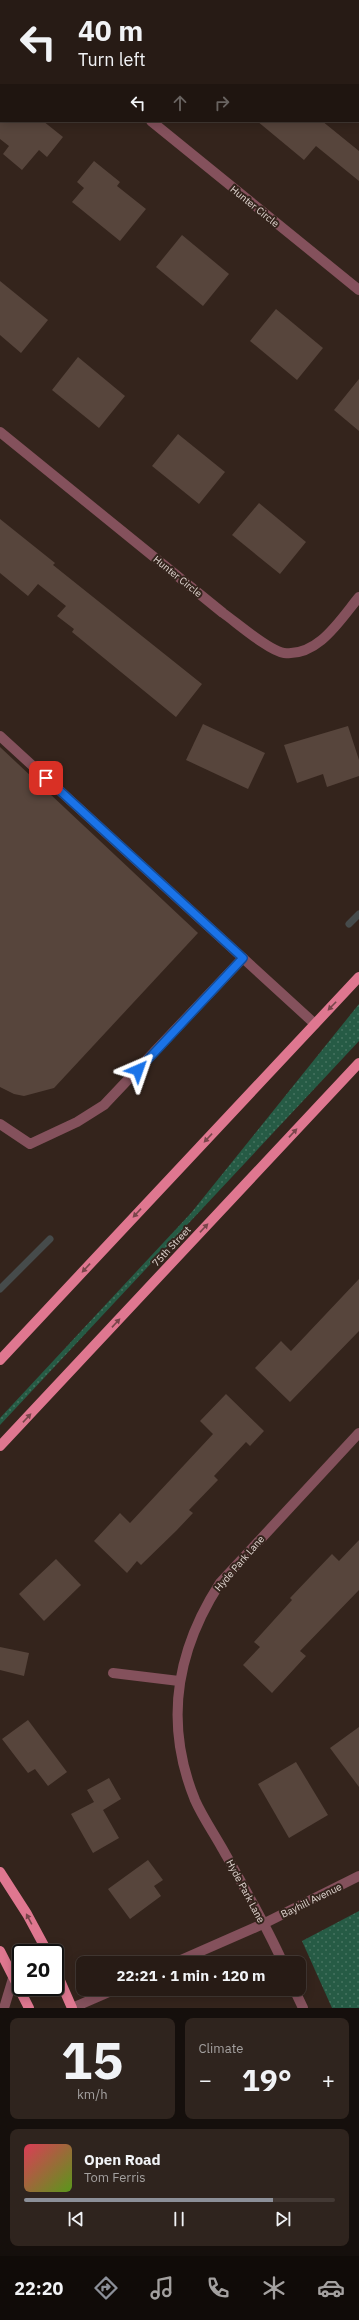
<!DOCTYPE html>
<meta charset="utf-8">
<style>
body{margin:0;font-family:"IBM Plex Sans",sans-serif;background:#2f241e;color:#f1f3f6;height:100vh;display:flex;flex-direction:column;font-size:15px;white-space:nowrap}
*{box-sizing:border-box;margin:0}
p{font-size:13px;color:#a4a1a0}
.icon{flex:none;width:22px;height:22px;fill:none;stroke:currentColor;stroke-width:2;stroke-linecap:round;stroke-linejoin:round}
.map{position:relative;height:2008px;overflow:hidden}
.panel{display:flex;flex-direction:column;gap:10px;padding:10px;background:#150f0c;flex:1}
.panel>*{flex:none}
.hud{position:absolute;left:0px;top:0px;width:359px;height:122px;box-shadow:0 2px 10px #0003,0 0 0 1px #433934;background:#271b15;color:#f1f3f6;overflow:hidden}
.speed{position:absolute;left:12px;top:1944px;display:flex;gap:8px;font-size:20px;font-weight:700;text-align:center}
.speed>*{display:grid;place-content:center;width:52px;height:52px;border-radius:50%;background:#271b15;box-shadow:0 2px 10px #0003,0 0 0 1px #433934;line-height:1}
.speed .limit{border:2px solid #111;border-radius:6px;background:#fff;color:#111}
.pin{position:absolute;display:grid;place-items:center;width:34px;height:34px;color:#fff;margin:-17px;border-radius:8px;box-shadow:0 2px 6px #0006}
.me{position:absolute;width:44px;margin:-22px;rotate:43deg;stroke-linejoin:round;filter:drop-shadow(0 0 3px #0008)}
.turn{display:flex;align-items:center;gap:14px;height:84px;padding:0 12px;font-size:18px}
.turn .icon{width:52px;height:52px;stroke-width:2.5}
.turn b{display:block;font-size:28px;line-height:34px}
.lanes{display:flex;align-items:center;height:38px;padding:0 12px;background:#0003;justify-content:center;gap:20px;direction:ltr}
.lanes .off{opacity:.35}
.big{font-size:30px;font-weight:800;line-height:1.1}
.panel .widget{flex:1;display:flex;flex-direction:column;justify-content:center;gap:6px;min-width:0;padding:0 14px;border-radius:8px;background:#2f241e}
.panel .dial{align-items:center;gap:0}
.dial b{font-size:52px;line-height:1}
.song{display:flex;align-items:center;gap:12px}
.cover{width:48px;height:48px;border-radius:6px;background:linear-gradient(135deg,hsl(350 70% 55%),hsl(90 70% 35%))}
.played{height:4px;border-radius:2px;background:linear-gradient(90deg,#8c9099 80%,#433934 80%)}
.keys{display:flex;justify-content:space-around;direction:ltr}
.heat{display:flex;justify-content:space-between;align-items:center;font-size:22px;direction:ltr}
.panel .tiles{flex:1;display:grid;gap:10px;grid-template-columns:1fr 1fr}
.widget:last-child{grid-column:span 2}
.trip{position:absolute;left:76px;top:1956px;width:230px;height:40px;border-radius:8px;background:#271b15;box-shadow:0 2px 10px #0003,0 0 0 1px #433934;font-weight:800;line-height:40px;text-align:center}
.menu{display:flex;height:64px;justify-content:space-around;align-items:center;background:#100b08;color:#a4a1a0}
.menu .icon{width:28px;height:28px}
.menu .on{color:#8c9099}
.menu b{font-size:18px;color:#f1f3f6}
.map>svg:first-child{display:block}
</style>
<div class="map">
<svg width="359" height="2008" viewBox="0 0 359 2008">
<defs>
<pattern id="grass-dots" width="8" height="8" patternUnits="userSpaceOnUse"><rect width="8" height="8" fill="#265b45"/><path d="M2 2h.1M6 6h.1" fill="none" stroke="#45725f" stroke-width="1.8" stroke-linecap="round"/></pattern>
<pattern id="park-tufts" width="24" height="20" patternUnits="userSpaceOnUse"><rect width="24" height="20" fill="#265b45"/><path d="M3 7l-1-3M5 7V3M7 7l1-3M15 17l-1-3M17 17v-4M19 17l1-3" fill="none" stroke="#45725f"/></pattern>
</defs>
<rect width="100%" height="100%" fill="#34241c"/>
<g fill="url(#grass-dots)">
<path d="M359,1004V1041L0,1425V1418L191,1213Z"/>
<path d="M359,1911V2008H332L302,1941Z"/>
</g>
<path fill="url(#park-tufts)" d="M25,0H112L26,1Z"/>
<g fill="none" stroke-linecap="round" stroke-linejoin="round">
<g stroke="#464b4b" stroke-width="7">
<path d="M349,924L359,914"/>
<path d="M0,1289L50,1239"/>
</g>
</g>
<g fill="#57453c">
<path d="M0,121H43L63,137L47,157L39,150L22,170L3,154L9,146L0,139Z"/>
<path d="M257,121H322L359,151V181L316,146L304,160Z"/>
<path d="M94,161L120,182L117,186L146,209L120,241L72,202L84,188L77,182Z"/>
<path d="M182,235L229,274L203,306L156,267Z"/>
<path d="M0,281L48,320L21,353L0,335Z"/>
<path d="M276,309L323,348L297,380L250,341Z"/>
<path d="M78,357L125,396L99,428L52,390Z"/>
<path d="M359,379V431L334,410Z"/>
<path d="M178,434L225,472L199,504L152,466Z"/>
<path d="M259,503L306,542L280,574L232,535Z"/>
<path d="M0,519L55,563L53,565L202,684L176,717L72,632L74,629L57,616L66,606L38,584L28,596L0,573Z"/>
<path d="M203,724L265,753L248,789L186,760Z"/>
<path d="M348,726L359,760V776L327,787L323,774L297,783L284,745Z"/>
<path d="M0,747L198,933L54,1088L24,1096L14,1094L0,1087Z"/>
<path d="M359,1279V1331L290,1402L255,1368L281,1341L291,1351Z"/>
<path d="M226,1394L264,1431L250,1446L246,1442L214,1476L218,1480L189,1510L193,1513L177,1530L141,1565L137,1561L127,1573L94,1541L120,1513L130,1523L213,1434L200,1421Z"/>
<path d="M359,1540V1590L300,1651L306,1656L272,1693L243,1665L260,1647L254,1642L292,1600L290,1598L332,1554L339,1561Z"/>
<path d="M56,1559L81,1585L44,1621L19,1594Z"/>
<path d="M0,1647L29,1653L24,1676L0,1670Z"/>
<path d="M28,1720L67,1772L48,1786L35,1769L28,1773L2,1739Z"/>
<path d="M359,1727V1787L330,1748Z"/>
<path d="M296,1762L328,1815L289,1838L258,1784Z"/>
<path d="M109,1778L121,1799L103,1810L119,1838L93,1853L71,1814L94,1802L87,1790Z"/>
<path d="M148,1860L163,1880L154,1886L161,1896L130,1919L108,1889Z"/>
</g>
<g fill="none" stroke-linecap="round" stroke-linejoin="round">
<g stroke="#84515c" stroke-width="10">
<path d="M2,0L4,1"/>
<path d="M130,1V0"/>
<path d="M151,121L359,290"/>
<path d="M0,432L223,613C236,622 269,651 284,653C318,657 340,620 359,597"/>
<path d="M0,736L315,1024"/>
<path d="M0,1124L30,1144L77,1122L104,1105L243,958"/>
<path d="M113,1673L179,1681"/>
<path d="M174,1963L263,1924L359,1876"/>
<path d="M283,1963C265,1923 243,1885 222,1848C213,1832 202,1816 195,1800C164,1724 176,1651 220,1583L359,1433"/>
<path d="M294,1989L303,2008"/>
<path d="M4,2008L14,1975"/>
<path d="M72,2008L116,1989"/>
</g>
<g stroke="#df7790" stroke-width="10">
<path d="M0,1360L359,977"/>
<path d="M0,1446L359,1063"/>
<path d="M0,1872L27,1914L48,1953"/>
<path d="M0,1951L29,2008"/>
<path d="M55,1969L72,2008"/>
</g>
</g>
<defs><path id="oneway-solid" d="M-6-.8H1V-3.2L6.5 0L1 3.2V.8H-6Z"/></defs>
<g fill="#78454a">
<use href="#oneway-solid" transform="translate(332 1006) rotate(134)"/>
<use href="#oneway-solid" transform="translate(293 1133) rotate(-47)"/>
<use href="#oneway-solid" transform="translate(208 1138) rotate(133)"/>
<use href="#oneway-solid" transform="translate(137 1213) rotate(133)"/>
<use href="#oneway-solid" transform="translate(204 1228) rotate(-47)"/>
<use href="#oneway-solid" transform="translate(86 1268) rotate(133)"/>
<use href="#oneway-solid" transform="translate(116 1323) rotate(-47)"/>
<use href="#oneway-solid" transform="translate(27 1418) rotate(-47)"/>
<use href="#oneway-solid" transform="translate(29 1919) rotate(-118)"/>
</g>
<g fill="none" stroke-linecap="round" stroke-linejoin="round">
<defs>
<path id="route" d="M46,778L243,958L138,1070"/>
</defs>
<use href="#route" stroke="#114b97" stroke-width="10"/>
<use href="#route" stroke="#1a73e8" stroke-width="7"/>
</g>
<g text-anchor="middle" stroke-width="4" stroke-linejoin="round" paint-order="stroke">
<g font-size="10" fill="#e1d6d1" stroke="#34241c">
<text transform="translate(255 206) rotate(39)" y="4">Hunter Circle</text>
<text transform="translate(178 576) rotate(39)" y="4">Hunter Circle</text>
<text transform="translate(171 1246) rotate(-47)" y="4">75th Street</text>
<text transform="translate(239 1563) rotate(-49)" y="4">Hyde Park Lane</text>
<text transform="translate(246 1891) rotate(62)" y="4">Hyde Park Lane</text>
<text transform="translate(311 1900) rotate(-26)" y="4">Bayhill Avenue</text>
</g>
</g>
</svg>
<div class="speed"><div class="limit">20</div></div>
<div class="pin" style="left:46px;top:778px;background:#d93025"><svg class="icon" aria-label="arrive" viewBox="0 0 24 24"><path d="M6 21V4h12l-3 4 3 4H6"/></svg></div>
<svg class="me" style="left:138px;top:1070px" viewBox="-20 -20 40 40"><path d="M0-17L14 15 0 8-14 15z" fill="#1a73e8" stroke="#fff" stroke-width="4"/></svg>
<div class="trip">22:21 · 1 min · 120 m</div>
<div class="hud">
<div class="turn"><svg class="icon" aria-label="left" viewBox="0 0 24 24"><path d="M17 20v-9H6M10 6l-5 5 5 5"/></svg><div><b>40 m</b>Turn left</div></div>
<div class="lanes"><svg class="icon" aria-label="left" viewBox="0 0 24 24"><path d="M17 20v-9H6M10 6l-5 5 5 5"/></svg><svg class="icon off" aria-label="ahead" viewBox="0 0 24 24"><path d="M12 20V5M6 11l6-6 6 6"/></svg><svg class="icon off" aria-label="right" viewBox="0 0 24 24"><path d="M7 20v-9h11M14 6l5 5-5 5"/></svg></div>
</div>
</div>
<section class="panel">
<div class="tiles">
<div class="widget dial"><b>15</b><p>km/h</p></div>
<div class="widget"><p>Climate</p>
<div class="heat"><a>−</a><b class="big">19°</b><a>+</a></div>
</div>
<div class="widget">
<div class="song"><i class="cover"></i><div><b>Open Road</b><p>Tom Ferris</p></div></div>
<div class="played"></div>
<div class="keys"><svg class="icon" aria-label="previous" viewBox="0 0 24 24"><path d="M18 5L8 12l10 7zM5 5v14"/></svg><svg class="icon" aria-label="pause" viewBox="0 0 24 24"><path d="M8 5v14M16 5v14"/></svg><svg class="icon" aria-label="next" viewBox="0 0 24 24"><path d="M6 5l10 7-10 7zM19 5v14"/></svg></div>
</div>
</div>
</section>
<nav class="menu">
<b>22:20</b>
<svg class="icon on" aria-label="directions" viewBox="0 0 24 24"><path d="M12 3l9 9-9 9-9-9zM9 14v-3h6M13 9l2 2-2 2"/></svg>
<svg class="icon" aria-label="music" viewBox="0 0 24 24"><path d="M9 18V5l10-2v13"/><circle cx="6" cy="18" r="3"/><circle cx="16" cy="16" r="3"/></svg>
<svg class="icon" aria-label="phone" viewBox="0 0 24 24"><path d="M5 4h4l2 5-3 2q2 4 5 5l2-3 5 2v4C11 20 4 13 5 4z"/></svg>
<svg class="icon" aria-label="climate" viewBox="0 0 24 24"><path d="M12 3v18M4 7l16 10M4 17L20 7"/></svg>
<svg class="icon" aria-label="car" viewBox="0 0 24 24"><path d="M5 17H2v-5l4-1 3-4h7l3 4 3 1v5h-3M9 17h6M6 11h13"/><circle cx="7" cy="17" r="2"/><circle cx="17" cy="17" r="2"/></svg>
</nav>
